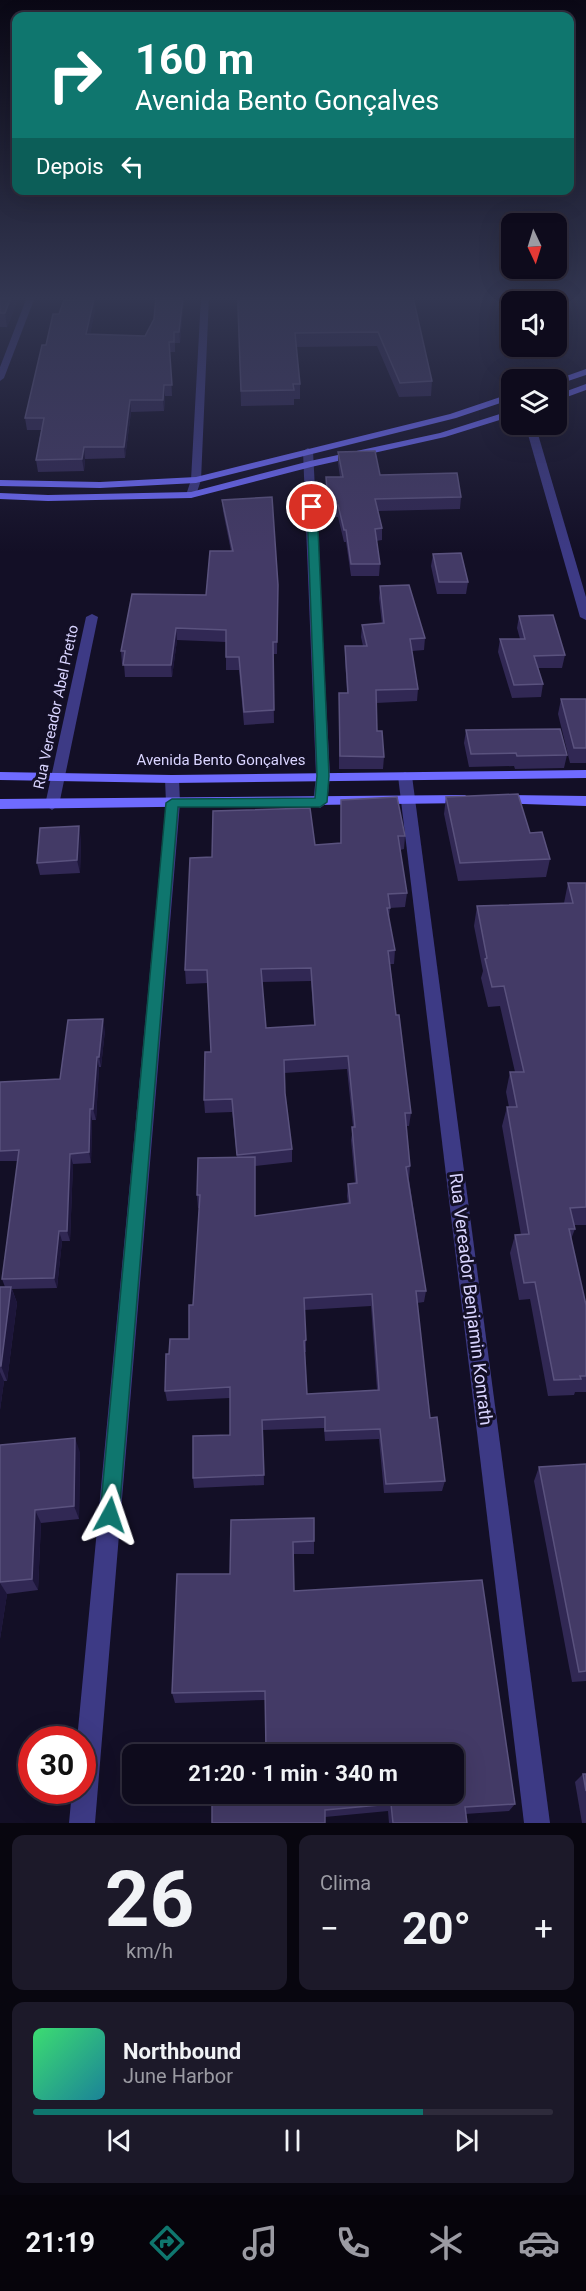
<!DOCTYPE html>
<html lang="pt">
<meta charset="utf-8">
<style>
body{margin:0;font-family:Roboto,sans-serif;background:#1c1929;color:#f1f3f6;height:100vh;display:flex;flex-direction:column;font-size:22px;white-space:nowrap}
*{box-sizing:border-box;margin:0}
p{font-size:20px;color:#9b9ba3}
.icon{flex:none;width:33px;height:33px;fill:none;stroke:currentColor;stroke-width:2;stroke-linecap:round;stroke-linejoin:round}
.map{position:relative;height:1823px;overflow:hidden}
.drawer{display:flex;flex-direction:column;gap:12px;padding:12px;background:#08060f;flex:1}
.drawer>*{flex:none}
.hud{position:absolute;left:12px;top:12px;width:562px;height:183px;border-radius:12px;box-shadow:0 6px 24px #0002,0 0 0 2px #2e2b3b;background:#0f766e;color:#fff;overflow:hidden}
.needle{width:39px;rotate:176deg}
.tools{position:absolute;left:501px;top:213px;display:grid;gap:12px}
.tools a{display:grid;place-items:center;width:66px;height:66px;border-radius:12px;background:#0e0b1c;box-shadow:0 6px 24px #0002,0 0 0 2px #2e2b3b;font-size:30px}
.speed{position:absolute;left:18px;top:1726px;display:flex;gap:12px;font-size:30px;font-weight:700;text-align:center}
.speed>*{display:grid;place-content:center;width:78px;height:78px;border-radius:50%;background:#0e0b1c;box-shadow:0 6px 24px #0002,0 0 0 2px #2e2b3b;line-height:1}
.speed .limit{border:9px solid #d22;background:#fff;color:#111}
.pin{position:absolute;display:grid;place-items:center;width:51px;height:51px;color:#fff;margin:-26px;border:3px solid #fff;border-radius:50%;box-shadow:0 2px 6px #0007}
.me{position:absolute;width:66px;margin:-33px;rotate:5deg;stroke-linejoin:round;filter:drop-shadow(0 0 4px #0008)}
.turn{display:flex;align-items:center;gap:21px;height:126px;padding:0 24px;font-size:27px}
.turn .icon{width:78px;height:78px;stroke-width:2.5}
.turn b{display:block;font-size:42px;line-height:51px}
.then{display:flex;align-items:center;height:57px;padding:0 24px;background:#0003;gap:12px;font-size:22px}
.big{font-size:45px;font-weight:700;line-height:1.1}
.drawer .tile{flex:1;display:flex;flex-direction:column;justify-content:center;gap:9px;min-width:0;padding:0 21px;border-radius:12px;background:#1c1929}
.drawer .dial{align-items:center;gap:0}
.dial b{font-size:78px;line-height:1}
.song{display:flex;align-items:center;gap:18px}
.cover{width:72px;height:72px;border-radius:9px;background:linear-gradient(135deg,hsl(140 70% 55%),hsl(190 70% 35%))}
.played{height:6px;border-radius:3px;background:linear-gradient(90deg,#0f766e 75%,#2e2b3b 75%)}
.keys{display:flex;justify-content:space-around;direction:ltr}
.heat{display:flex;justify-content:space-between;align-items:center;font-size:33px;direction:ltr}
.drawer .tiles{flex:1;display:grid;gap:12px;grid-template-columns:1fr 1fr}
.tile:last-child{grid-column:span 2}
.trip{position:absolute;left:122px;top:1744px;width:342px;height:60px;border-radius:12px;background:#0e0b1c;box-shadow:0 6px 24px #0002,0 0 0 2px #2e2b3b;font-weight:700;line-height:60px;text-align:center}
.tabs{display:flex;height:96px;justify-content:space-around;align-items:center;background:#06040b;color:#9b9ba3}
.tabs .icon{width:42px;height:42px}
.tabs .active{color:#0f766e}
.tabs b{font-size:27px;color:#f1f3f6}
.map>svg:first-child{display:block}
</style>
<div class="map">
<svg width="586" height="1823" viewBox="0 0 586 1823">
<rect width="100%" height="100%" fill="#130f26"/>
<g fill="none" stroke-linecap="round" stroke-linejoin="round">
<g fill="#3d3a85" fill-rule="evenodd">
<path d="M27,297H35L4,378L0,381V367Z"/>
<path d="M201,297H209L201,480L196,495L191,498L186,495L191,480Z"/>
<path d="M525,424H535L586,597V620L580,617Z"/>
<path d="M308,448L313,451L330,776L327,803L320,808L313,803L316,776L303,451Z"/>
<path d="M92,614L98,617L59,805L52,810L45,805L86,617Z"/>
<path d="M405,772L412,776L550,1823H524L398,776Z"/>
<path d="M172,775L179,779L180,803L95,1823H69L72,1791H82V1740H77L166,803L165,779Z"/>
</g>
<g fill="#6f6bff" fill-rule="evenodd">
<path d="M586,369V375L556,385L555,380Z"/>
<path d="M586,384V390L556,401V395Z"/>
<path d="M512,393V399L456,418L196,483L100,488L0,486V480L100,482L196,477L450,414Z"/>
<path d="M512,410V416L445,437L311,467L191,498L48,501L0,499V493L48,495L191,492L310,461L440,433Z"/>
<path d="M586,770V778L172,783L0,780V772L172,775Z"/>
<path d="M465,795L472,800L470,803L0,809V799Z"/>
<path d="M501,795L586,796V806L496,803L494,800Z"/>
</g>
</g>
<g fill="#312854" fill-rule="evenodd">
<path d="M0,297H19L7,327H0Z"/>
<path d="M156,297H184L180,343H175V352H170L172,396H165L164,411L131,412L125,458L85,459L84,471L38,472L36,460L41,430H27L25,418L46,345L59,314L95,310L90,334L145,336L154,319Z"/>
<path d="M413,297L432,381L431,396L399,397L377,346L296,347L300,384V399H294V405L241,406L238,308Z"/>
<path d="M338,452L380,475L461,497L460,509L378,511L382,528V540L376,541L380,564L379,576H351L346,542H344L338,517H327L326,477H340L338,463Z"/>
<path d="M222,500L278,585L277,654H273L274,723L244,725L239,670H226V642L177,640L172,677H125L124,664H122L121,651L206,595L231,551L223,511Z"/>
<path d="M433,554L468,582L466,594H437L431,566Z"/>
<path d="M380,586L425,638L424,650L412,651L418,689L417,701L376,703L377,731L384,757L383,769H339V693H347L345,658V646H363L361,637L362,625L382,624L379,598Z"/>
<path d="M519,616L565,655L562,668H538L543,684L541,697L512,698L498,652L500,639H520L517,628Z"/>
<path d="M561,699H586V763H570L558,714Z"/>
<path d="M466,730L567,755L564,768L515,769L514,766L469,767L464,743Z"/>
<path d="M446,797L530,833L550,859L546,877L458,881L444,814Z"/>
<path d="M341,800L405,836L404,849L400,850L407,893L405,907L390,908L389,918L395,950L394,964H390L396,1015L411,1113L409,1126H406L410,1166L409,1179L426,1291L424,1302L417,1303L430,1418L445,1481L442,1491L384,1493L379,1439L325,1441L324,1428L263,1430L264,1485L194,1488L193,1478L230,1435V1398L167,1401L165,1391L169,1354L189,1339L193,1305L200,1208H198L197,1195L237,1157L232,1112L205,1113L204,1100L211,1052L208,983L186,984L185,970L212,857L315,845L340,843ZM311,981L314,1025L266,1028L262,982ZM347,1069L353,1127L351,1140L355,1183L348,1184L347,1196L348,1204L255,1216V1166L292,1162V1149L285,1093L284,1073ZM371,1306L377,1390L307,1394L305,1352H306V1340L304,1310Z"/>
<path d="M81,839L80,873L40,875L37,863Z"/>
<path d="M568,883H586V1225H574L575,1229L571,1239L586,1305V1392H575L574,1395L548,1396L530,1299L519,1300L510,1253L515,1235H521L502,1126L507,1107H509L506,1092L510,1072H515L500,1006L488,1007L481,978L483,971L474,926L477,906L564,903Z"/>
<path d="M105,1030L101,1067H99L96,1120H92L91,1163L73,1164L70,1241H62L57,1288L12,1289L17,1303L7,1381H4L0,1410V1287H5L2,1279L18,1161H0V1082L60,1079Z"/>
<path d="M0,1445L80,1452L79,1519L41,1523L38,1590L7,1594L0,1639Z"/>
<path d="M586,1464V1681L572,1682L534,1481L539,1467Z"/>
<path d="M231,1520L314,1541V1554H293L294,1591L515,1804L509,1811L465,1814L467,1823H389L388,1811L325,1817L266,1750L265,1700L175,1703L172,1693L230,1574Z"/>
<path d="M583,1774H586V1823H582L575,1782Z"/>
</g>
<g fill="#1d163a">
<path d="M11,297H19L7,327L5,313Z"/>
<path d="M183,297H184L180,343L179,332Z"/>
<path d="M94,299L95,310L88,345L86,334Z"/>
<path d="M164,385L165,396L164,411L163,400Z"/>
<path d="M130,400L131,412L125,458L124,447Z"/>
<path d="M84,447L85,459L84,471L82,459Z"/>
<path d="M176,628L177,640L172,677L171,665Z"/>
<path d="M79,826L81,839L80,873L77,860Z"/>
<path d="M103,1019L105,1030L101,1067L99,1057Z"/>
<path d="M97,1057L99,1067L96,1120L93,1109Z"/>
<path d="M90,1109L92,1120L91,1163L89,1152Z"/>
<path d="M70,1154L73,1164L70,1241L67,1231Z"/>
<path d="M59,1231L62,1241L57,1288L54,1278Z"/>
<path d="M11,1287L17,1303L7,1381L1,1366Z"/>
<path d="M0,1372L4,1381L0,1410Z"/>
<path d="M75,1438L80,1452L79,1519L74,1506Z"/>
<path d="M35,1510L41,1523L38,1590L32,1579Z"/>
<path d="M0,1583L7,1594L0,1639Z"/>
</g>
<g fill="#433a66" stroke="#5a527e" stroke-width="1.5" fill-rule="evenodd">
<path d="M0,297H11L5,313H0Z"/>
<path d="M156,297H183L179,332H174V342H169L172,385H164L163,400H130L124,447H84L82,459L36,460L44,418H25L42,345H46L53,314H59L64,300L94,299L86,334L145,336L154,319Z"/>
<path d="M238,297H413L432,381L400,383L378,332L295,333L300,384H293L294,390L241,391L238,308Z"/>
<path d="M375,451L380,475L457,473L461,497L375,499L382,528L375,529L380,564H351L346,530H344L338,505H328L326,477H343L338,452Z"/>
<path d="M272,497L278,585L277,642H273L274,710L244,712L239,657H226V630L176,628L171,665H123L125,651H121L132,594L206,595L210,551H233L222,500Z"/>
<path d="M461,553L468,582H439L433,554Z"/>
<path d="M409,585L425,638L410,639L418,689L376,690L377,731H382L384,757L340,756L339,693H348L345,646H367L362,625L384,623L380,586Z"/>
<path d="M553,615L565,655L534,656L543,684L514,685L500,639H525L519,616Z"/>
<path d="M561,699H586V748H574Z"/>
<path d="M560,729L567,755L517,756L516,753L471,754L466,730Z"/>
<path d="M518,794L530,833L542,832L550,859L460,863L446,797Z"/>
<path d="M397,797L405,836H398L407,893L388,894L390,908H387L395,950L388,951L396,1015H399L411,1113H405L410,1166L406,1167L426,1291H416L430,1418L437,1417L445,1481L386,1484L380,1429L325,1431V1417L262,1420L264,1475L193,1478V1436L230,1435V1387L165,1391L166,1354H169L170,1339H189V1305H193L200,1195H197L198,1158L255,1157V1216L350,1203L348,1184L357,1183L352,1127H355L348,1056L284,1060L285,1093L292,1149L237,1155L232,1099L204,1100L205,1052H211L207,970H185L190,858L212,857L213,811L310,808L315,845L341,843V800ZM311,968L315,1025L266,1028L261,969ZM372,1294L379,1390L307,1394L304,1341L306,1340L304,1298Z"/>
<path d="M79,826L77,860L37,863L40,828Z"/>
<path d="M568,883H586V1207L570,1208L575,1229H569L586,1305V1376H580L581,1379L554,1380L535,1282L524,1283L515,1235L529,1234L507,1107H517L510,1072H524L504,986L492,987L485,959L487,958L477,906L573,903Z"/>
<path d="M103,1019L99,1057H97L93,1109H90L89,1152L70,1154L67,1231H59L54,1278L2,1279L19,1150L0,1151V1082L60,1079L68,1020Z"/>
<path d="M0,1287H11L1,1366H0Z"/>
<path d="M75,1438L74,1506L35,1510L32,1579L0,1582V1445Z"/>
<path d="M586,1464V1671L579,1672L539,1467Z"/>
<path d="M314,1518V1541L293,1542L294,1591L482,1580L515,1804L465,1807L467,1823H393L391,1804L325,1810V1823H212V1794H453V1755H213V1752L266,1750L265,1691L172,1693L177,1574H230L231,1520Z"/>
<path d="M583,1774H586V1791Z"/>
</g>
<linearGradient id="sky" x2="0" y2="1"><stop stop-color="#0a0815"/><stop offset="0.54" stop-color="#333752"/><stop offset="1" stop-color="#333752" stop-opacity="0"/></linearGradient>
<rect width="586" height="552" fill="url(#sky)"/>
<path fill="#0f766e" stroke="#0a4d48" stroke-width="1.5" d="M312,504L317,507L329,776L327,802L320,807H178L119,1515L117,1522L110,1525L102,1522L100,1515L166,803L172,799L315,798L317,776L307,507Z"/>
<g text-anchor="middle" stroke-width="6" stroke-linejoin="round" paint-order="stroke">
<g font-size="15" fill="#d9d4ff" stroke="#130f26">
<text transform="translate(56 707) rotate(-78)" y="5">Rua Vereador Abel Pretto</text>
<text x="221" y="765">Avenida Bento Gonçalves</text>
</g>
<g font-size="18" fill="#d9d4ff" stroke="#130f26">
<text transform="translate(471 1299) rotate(83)" y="6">Rua Vereador Benjamin Konrath</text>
</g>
</g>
</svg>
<div class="tools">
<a><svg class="needle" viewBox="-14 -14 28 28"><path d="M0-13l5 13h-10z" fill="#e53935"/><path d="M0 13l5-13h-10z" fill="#9b9ba3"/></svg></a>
<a><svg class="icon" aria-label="sound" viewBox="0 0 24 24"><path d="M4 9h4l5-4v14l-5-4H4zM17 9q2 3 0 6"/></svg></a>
<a><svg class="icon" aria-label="layers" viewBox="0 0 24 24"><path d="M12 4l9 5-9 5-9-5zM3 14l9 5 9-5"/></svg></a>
</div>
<div class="speed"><div class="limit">30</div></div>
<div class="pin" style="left:312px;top:507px;background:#d93025"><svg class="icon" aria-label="arrive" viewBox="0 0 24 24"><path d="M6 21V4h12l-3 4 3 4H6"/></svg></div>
<svg class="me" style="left:110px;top:1515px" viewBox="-20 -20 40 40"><path d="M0-17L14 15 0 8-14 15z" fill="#0f766e" stroke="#fff" stroke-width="4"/></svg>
<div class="trip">21:20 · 1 min · 340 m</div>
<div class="hud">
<div class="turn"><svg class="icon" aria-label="right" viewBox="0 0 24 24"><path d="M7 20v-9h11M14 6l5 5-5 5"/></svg><div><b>160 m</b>Avenida Bento Gonçalves</div></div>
<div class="then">Depois<svg class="icon" aria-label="left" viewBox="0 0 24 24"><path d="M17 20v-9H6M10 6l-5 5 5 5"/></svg></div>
</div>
</div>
<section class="drawer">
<div class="tiles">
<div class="tile dial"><b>26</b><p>km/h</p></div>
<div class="tile"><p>Clima</p>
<div class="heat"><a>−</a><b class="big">20°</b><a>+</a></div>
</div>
<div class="tile">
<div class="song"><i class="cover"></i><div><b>Northbound</b><p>June Harbor</p></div></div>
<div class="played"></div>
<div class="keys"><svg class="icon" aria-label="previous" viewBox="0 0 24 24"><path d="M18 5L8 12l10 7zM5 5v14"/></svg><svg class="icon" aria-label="pause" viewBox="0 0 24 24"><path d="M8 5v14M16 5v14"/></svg><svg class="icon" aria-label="next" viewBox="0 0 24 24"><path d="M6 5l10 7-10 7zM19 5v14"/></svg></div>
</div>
</div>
</section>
<nav class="tabs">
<b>21:19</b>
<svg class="icon active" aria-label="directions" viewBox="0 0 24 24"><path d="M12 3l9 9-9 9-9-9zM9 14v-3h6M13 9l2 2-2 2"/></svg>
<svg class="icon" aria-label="music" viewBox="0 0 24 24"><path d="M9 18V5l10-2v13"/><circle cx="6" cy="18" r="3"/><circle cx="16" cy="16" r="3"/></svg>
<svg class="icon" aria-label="phone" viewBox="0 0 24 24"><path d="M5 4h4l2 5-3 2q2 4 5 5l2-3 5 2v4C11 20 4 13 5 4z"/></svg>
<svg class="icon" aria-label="climate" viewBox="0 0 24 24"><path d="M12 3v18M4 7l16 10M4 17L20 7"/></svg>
<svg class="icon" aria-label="car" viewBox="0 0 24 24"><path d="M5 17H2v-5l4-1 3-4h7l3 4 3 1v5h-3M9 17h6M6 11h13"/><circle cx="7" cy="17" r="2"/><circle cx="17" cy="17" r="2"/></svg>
</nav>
